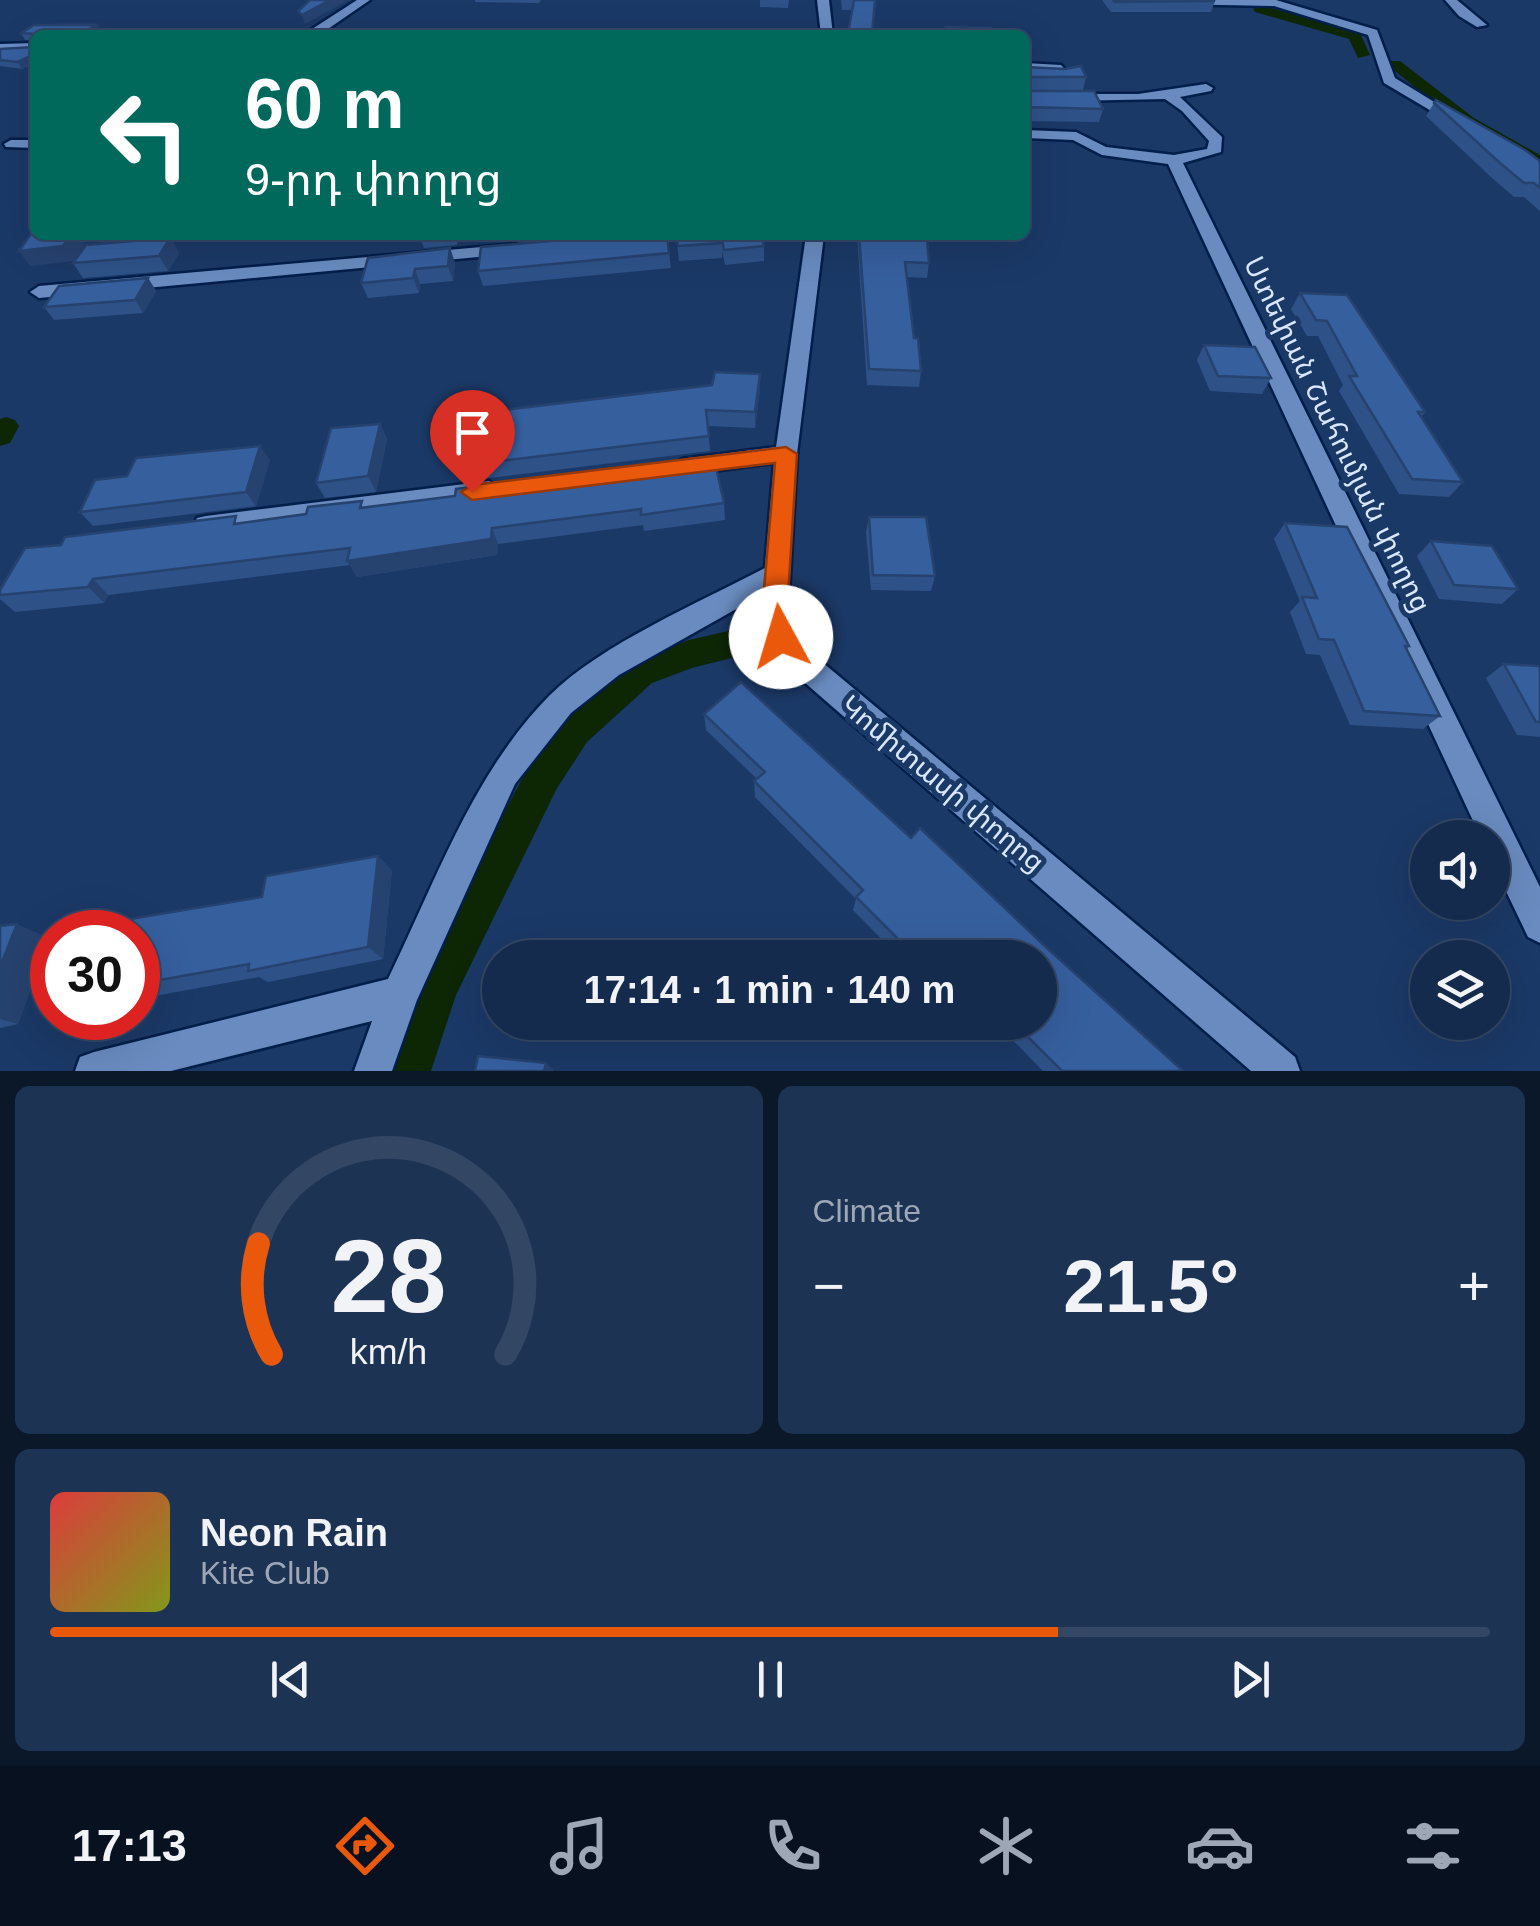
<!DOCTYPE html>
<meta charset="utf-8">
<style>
body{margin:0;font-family:Helvetica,"Noto Sans Armenian",sans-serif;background:#1d3354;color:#f1f3f6;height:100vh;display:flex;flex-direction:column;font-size:38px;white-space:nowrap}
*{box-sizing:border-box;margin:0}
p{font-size:32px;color:#9da7b6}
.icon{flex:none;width:55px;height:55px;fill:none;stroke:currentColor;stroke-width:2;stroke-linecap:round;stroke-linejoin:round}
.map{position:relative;height:1071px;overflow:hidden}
.side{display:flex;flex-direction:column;gap:15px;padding:15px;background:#0b182a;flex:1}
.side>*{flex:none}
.banner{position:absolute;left:30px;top:30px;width:1000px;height:210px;border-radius:15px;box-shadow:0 10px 40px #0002,0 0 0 2px #334765;background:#00695c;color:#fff;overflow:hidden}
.fabs{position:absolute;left:1410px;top:820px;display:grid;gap:20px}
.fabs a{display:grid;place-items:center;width:100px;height:100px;border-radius:50%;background:#142b4d;box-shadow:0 10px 40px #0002,0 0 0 2px #334765;font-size:50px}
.speed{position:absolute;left:30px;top:910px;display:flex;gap:20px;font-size:50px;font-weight:700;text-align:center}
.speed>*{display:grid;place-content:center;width:130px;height:130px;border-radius:50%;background:#142b4d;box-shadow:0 10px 40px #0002,0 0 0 2px #334765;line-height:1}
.speed .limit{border:15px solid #d22;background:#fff;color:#111}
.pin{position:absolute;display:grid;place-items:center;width:85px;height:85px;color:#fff;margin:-102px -42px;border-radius:50% 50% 50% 0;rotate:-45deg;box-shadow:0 0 10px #0007}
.pin .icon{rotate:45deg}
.me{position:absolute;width:110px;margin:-55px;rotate:354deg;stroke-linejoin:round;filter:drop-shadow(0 0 8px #0008)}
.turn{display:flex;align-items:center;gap:35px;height:210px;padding:0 50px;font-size:45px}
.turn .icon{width:130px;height:130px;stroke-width:2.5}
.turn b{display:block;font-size:70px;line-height:85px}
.big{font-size:75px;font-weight:800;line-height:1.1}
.side .tile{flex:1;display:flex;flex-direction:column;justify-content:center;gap:15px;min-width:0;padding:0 35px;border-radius:15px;background:#1d3354}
.side .dial{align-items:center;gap:0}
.dial svg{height:260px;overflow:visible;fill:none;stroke:#334765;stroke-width:7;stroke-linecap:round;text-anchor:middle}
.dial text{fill:#f1f3f6;stroke:none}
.song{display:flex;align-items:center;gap:30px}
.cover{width:120px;height:120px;border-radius:15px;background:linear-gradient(135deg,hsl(0 70% 55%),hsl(70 70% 35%))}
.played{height:10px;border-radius:5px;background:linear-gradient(90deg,#ea580c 70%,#334765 70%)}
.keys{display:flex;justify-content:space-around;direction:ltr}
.heat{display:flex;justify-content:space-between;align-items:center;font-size:55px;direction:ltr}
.side .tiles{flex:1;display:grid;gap:15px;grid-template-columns:1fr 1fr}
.tile:last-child{grid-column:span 2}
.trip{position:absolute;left:482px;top:940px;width:575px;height:100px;border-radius:50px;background:#142b4d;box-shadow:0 10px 40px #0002,0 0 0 2px #334765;font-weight:800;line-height:100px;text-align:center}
.menu{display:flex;height:160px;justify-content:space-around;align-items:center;background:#08111f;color:#9da7b6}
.menu .icon{width:70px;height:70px}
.menu .selected{color:#ea580c}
.menu b{font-size:45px;color:#f1f3f6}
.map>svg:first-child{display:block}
</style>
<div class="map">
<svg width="1540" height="1071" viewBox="0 0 1540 1071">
<rect width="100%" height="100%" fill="#1b3967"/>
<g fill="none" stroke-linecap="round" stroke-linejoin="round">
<g fill="#0d2705" fill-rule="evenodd">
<path d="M1260,5L1360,33L1370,55L1358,58L1349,39L1255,12L1253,9Z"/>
<path d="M1390,61H1400L1474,118L1540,155V169L1462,126L1390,67Z"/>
<path d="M6,417L15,420L19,426L10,443L0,446V419Z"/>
<path d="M759,624L771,628L776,638L771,648L692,668L652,683L587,742L556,790L456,995L431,1071H385L420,972L530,764L561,718L628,663L689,640Z"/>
</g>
<defs>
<g id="minor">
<path d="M357,0H370L325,31H374L380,35H283L309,31Z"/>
<path d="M817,0H829L833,35H821Z"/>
<path d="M1113,0H1276L1377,30L1395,78L1467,122L1455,125L1384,83L1368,35L1274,6L1119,3Z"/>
<path d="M1445,0H1457L1487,25L1477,27L1459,16Z"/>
<path d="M35,43V51L0,52V44Z"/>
<path d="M1025,63L1061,65L1070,75L1064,79L1053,72L1025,71Z"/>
<path d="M1206,84L1213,88L1211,91L1180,97L1222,137L1221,152L1183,163L1540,887V943L1528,937L1492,862V838H1481L1168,164L1102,155L1073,140L1025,138V130L1076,132L1106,147L1174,155L1207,149L1209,141L1182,111L1165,99L1025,102V94H1138Z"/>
<path d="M11,140H35V148L6,147L4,144Z"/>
<path d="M806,235H824L797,454L788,612L794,632L816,657L1295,1057L1300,1071H1251L796,675C774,648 760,629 763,594L619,675L571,713L515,784L417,1000L392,1071H354L372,1021L171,1071H75L80,1057L94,1052L388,979C435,883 473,773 549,696C601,644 699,603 765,568L774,463L682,475L670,467L682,459L776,447Z"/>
<path d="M515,244L524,249L521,253L39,298L30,292L39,286Z"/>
<path d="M489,481L501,490L489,499L206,534L197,532L194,525L197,518L206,516Z"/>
</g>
</defs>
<use href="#minor" stroke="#021e4a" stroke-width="5"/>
<use href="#minor" fill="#698bbf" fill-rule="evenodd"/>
</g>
<g fill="#2e5288">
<path d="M475,0H541L539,3L475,2Z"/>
<path d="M760,0H789L788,8L760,7Z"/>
<path d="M841,0H876L872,35H848L852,10H842Z"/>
<path d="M1102,0H1213L1215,1L1211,12H1111Z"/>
<path d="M101,31L93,35H35V63L22,69L0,66V49L34,47V40H25L21,33Z"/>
<path d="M1025,67L1086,77L1083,90L1025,91L1103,109L1099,122L1025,121Z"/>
<path d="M1436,100L1540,161V211L1524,197H1514L1491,177L1426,116Z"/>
<path d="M419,235H458L457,245L424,248Z"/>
<path d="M527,235H570L528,239Z"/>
<path d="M667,235L671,268L483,286L478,271Z"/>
<path d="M676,235L764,246V261L725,265L722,251V258L679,261Z"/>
<path d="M857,235H910V238L929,263L927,278L907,277L914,338L921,371L919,387L867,385Z"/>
<path d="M170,238L179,253L168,271L83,278L73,263Z"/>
<path d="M450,248L455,263L453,281L420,284L419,293L368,298L361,283Z"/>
<path d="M148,278L156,291L143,313L54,320L44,307Z"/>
<path d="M1300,293L1425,412L1421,417L1463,482L1449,497L1399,494L1339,391L1343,385L1318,336H1307L1291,309Z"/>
<path d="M1204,345L1271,378L1262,394L1210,391L1197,360Z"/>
<path d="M760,374V389L755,428L708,426L710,451L464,481L458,466L712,385Z"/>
<path d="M380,424L387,439L376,492L325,498L316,483Z"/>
<path d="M270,460L256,506L93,526L80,512Z"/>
<path d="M724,503L725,520L644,531L643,525L498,544L497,555L357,577L350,565L108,595L104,603L15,612L0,599V590L61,545L365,507Z"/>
<path d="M869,517L935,576L931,591L871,590L866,532Z"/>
<path d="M1285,523L1409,646L1407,649L1440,716L1423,729L1350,725L1320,655L1306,654L1290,612L1300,601L1274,539Z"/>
<path d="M1431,541L1518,589L1502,604L1439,599L1417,556Z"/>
<path d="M1504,664L1540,666V737L1517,735L1486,678Z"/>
<path d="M704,714L911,838L1047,948L1183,1071H1043L995,1022H1040V958H917L914,954L911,958H900L853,910L856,899L755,797L754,781L757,779L706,730Z"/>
<path d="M392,870L383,959L268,982L259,977L138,999V932L262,897Z"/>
<path d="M0,926L49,938L18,1024L0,1028Z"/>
</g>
<g fill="#26426f">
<path d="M330,0H349L305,24L302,15Z"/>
<path d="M98,25L101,31L93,35H76Z"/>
<path d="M35,54V63L22,69L18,62Z"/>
<path d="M70,235H86L88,238L74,261L30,266L19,251Z"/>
<path d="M170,238L179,253L168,271L159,256Z"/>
<path d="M450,248L455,263L453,281L448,266Z"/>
<path d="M415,269L420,284L419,293L413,278Z"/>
<path d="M148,278L156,291L143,313L135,300Z"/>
<path d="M760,374V389L755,428V412Z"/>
<path d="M380,424L387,439L376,492L368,476Z"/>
<path d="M260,446L270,460L256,506L246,492Z"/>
<path d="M492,528L498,544L497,555L357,577L347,561Z"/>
<path d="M93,579L108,595L104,603L88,587Z"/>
<path d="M378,856L392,870L383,959L368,947Z"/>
<path d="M17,924L49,938L18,1024L0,1019V967Z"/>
<path d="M546,1063L553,1069V1071H544Z"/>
</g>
<g fill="#365f9e" stroke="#26426f" stroke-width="2.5">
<path d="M310,0H330L302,15L298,11Z"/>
<path d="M854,0H875L872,35L848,33Z"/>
<path d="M1113,0H1213L1215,1L1114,2Z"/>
<path d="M34,25H98L76,35H35V54L18,62L0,60V49L34,47V34L21,33Z"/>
<path d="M946,27L991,28L993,35H948Z"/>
<path d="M1081,66L1086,77H1028L1025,80V67L1065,69Z"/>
<path d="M1025,89V91H1094L1103,109L1025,107Z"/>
<path d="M1436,100L1525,150L1540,161V188L1534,183H1524L1500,163L1434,103Z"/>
<path d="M35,228V235H70L63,246L19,251Z"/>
<path d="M619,235H667L669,253L478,271L481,247Z"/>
<path d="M676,235H720L721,243L678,246Z"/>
<path d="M721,235H761L764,246L724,250Z"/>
<path d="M859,235H910V238L927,239L929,263L905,262L914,338H918L921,371L869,369Z"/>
<path d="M170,238L159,256L73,263L86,245Z"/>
<path d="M450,248L448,266L415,269L413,278L361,283L368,258Z"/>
<path d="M148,278L135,300L44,307L59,286Z"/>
<path d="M1300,293L1347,295L1425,412H1418L1463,482L1412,479L1349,376H1357L1327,321L1316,320Z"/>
<path d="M1204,345L1255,347L1271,378L1218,376Z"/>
<path d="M715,372L760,374L755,412L706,410L709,436L458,466L461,415L712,385Z"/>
<path d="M380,424L368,476L316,483L331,428Z"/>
<path d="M260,446L246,492L80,512L95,480L127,476L136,458Z"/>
<path d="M714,458L724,503L641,515V509L492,528L491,539L347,561L350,548L93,579L88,587L0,595V590L25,548L61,545L65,537L236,516L234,524L306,514L308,507L362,501L360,508L455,496L456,489Z"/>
<path d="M869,517H926L935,576L873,575Z"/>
<path d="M1285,523L1347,527L1409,646H1405L1440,716L1364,711L1334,640L1319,639L1302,597L1317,598Z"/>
<path d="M1431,541L1492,546L1518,589L1454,585Z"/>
<path d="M1504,664L1540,666V722H1536Z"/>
<path d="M741,682L911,838L920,828L1047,948L1183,1071H1062L1013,1022H1040V958H934L920,943L911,952L856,897L863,890L754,781L765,772L704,714Z"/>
<path d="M378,856L368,947L248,971L249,964L138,984V932H120L124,920L262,897L266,876Z"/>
<path d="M17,924L0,967V926Z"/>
<path d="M478,1056L546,1063L544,1071H475Z"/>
</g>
<path fill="#ea580c" stroke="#983908" stroke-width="2.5" d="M786,447L797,454L787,612L794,637L790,645L781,648L772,645L762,612L775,463L472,500L461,492L472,485Z"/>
<g text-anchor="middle" stroke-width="10" stroke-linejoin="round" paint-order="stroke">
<g font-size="28" fill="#d9e8fe" stroke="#1b3967">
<text transform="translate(1338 434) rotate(64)" y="10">Ստեփան Շահումյան փողոց</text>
<text transform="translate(943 783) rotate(40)" y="10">Կոմիտասի փողոց</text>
</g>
</g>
</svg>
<div class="fabs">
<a><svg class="icon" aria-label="sound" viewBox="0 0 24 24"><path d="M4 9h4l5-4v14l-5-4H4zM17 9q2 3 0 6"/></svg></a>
<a><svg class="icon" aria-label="layers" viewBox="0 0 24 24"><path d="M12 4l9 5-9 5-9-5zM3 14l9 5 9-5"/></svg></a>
</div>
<div class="speed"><div class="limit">30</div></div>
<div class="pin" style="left:472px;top:492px;background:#d93025"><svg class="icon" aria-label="arrive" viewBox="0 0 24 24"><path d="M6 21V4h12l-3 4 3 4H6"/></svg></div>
<svg class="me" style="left:781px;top:637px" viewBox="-20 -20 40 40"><circle r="19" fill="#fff"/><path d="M0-13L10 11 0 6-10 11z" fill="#ea580c"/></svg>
<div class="trip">17:14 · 1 min · 140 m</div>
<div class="banner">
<div class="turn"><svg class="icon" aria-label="left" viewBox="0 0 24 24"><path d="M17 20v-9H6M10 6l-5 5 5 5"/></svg><div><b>60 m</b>9-րդ փողոց</div></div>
</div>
</div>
<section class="side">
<div class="tiles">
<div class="tile dial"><svg viewBox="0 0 100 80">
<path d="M14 69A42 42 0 1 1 86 69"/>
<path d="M14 69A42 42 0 0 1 10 35" stroke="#ea580c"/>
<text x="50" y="56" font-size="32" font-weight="700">28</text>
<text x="50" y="72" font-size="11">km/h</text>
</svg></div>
<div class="tile"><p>Climate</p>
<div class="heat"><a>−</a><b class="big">21.5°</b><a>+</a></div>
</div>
<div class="tile">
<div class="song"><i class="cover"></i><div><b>Neon Rain</b><p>Kite Club</p></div></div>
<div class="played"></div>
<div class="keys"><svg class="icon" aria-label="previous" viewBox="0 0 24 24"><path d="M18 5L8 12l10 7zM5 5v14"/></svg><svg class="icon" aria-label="pause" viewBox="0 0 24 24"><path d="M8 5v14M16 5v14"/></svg><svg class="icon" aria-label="next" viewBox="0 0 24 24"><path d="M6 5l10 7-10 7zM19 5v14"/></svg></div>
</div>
</div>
</section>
<nav class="menu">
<b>17:13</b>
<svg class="icon selected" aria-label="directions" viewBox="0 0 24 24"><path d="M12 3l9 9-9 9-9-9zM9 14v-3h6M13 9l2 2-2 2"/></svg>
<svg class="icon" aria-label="music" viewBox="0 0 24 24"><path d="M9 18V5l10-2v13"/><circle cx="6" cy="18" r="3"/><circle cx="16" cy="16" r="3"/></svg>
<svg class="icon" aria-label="phone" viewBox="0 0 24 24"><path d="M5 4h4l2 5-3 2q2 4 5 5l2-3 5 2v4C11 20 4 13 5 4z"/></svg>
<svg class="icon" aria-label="climate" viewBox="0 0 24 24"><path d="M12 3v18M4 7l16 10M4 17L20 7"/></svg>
<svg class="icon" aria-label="car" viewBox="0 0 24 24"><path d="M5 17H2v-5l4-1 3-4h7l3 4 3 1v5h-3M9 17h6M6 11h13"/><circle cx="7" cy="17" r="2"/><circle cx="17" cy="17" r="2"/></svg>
<svg class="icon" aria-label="filters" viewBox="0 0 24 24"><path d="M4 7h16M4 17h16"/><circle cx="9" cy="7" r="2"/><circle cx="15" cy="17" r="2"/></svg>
</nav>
